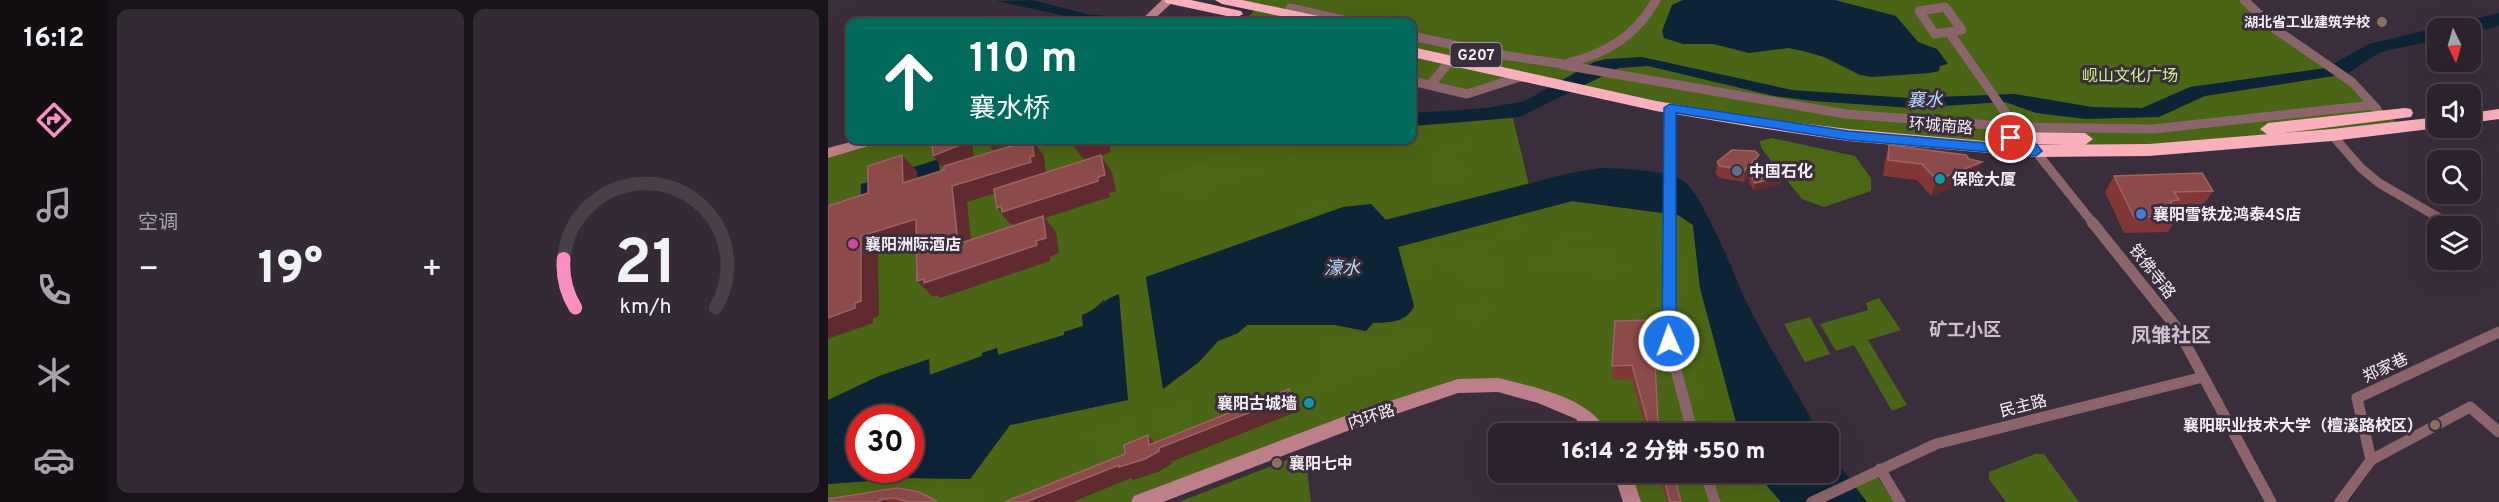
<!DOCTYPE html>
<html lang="zh">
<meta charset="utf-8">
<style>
body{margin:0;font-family:Overpass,"Noto Sans SC",sans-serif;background:#342a35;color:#f1f3f6;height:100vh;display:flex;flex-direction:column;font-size:22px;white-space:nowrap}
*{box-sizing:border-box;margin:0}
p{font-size:20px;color:#a6a4aa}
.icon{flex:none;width:33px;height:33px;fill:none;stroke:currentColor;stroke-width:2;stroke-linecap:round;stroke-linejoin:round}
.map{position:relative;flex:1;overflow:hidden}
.drawer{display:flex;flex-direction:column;gap:9px;padding:9px;background:#181319;width:720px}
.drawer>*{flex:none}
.guide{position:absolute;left:18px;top:18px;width:570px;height:126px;border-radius:12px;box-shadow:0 6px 24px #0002,0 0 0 2px #483f49;background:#00695c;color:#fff;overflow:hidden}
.needle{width:39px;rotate:175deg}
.controls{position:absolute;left:1599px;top:18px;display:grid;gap:12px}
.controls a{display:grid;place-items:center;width:54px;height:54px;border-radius:12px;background:#2c222d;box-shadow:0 6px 24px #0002,0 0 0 2px #483f49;font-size:30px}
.speed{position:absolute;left:18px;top:405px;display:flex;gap:12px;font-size:30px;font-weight:700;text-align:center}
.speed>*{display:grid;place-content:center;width:78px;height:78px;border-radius:50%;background:#2c222d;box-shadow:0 6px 24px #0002,0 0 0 2px #483f49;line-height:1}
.speed .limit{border:9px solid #d22;background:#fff;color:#111}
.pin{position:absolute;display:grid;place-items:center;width:51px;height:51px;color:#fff;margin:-26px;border:3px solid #fff;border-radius:50%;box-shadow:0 2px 6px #0007}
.me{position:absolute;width:66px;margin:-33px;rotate:358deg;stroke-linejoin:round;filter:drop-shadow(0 0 4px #0008)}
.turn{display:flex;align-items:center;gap:21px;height:126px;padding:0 24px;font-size:27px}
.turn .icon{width:78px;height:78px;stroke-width:2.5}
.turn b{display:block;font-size:42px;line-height:51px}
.big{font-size:45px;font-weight:800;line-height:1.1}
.drawer .widget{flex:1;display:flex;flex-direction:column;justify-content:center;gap:9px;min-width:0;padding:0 21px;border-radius:12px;background:#342a35}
.drawer .dial{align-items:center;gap:0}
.dial svg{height:156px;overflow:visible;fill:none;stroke:#483f49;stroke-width:7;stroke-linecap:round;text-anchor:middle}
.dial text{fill:#f1f3f6;stroke:none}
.heat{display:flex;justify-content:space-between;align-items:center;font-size:33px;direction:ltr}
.drawer .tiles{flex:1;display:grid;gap:9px;grid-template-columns:repeat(2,1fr)}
.trip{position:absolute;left:660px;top:423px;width:351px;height:60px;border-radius:12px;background:#2c222d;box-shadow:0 6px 24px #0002,0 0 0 2px #483f49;font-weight:800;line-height:60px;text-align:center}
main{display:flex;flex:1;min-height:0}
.tabs{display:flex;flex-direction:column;width:108px;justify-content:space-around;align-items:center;background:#120e12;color:#a6a4aa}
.tabs .icon{width:42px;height:42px}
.tabs .active{color:#fb8fc3}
.tabs b{font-size:27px;color:#f1f3f6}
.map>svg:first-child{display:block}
</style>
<main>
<nav class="tabs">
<b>16:12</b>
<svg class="icon active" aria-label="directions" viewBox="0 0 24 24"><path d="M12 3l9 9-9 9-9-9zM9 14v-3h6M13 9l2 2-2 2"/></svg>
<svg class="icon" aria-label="music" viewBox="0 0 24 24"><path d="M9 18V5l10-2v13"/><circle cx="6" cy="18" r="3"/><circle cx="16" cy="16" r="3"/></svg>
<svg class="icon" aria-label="phone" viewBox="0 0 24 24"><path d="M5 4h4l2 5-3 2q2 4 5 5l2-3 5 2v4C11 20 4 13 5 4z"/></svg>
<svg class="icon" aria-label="climate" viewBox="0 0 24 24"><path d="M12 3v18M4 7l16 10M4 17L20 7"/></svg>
<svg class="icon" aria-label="car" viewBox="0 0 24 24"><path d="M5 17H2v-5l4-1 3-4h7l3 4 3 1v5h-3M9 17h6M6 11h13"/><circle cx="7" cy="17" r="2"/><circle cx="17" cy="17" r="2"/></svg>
</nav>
<section class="drawer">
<div class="tiles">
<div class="widget"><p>空调</p>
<div class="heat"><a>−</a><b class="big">19°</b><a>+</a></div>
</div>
<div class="widget dial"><svg viewBox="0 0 100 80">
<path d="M14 69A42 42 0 1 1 86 69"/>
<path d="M14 69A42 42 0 0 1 8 44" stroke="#fb8fc3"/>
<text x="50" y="56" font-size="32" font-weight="700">21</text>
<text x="50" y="72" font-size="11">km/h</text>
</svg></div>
</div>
</section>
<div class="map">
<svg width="1671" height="502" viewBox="0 0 1671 502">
<rect width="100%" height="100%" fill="#3a2d3c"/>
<g fill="#4b6516">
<path d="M389,0H1416L1524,82L1573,126L1504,135L1208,151L925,122L695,76L639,94L584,81V22H448L420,17L427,10Z"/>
<path d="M685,118L701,185L318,277L335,388L371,362L390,341L410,333L419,325H507L538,331L545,323C562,322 578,323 586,306L569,247L744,201L850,215L865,225L872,288L911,433H772L713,396L630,386L334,502H0V484L80,478L142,479L182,425L299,400L276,299L264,311L254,315L255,326L236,332V335L170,355L169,348L154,353V356L101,375V363L0,400V153L45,140H584V126Z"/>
<path d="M1051,298L1073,330L1040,340L1079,405L1064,411L1026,345L1008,351L992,324L1040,310L1038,303Z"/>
<path d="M982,317L1002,354L977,362L956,324Z"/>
<path d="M477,453L483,502H351Z"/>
<path d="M1207,454H1216L1251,502H1178L1161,479V472Z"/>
<path d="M1046,472L1066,502H1039L1024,484Z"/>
<path d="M794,473H928L953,502H804Z"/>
</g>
<g fill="#4c6713">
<path d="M944,138L1027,156L1043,178V191L996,207L974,199L933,148L932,141Z"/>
<path d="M443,140L461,149L468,162C458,175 407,180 387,186C381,197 370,202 356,203L353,194L330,187L334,176Z"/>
<path d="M636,140H646L648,146L647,149L630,154L633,166L642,169L645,177L637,180H602L600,178L603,166L592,158L591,153L594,150Z"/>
<path d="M494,200L497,201V211L464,220L462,212Z"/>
<path d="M694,221L703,224L705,229C692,243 675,237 659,247L660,251L676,258C686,290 665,293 639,291L614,267L606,266L598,283L587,284C582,275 576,263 575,252L578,249L606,243L625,248L664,237L677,225Z"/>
<path d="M732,229C746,229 759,227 768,239C758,247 744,240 735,247L784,248L789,262L802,267V274C792,280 716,273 699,270L697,263L702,256L723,253Z"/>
<path d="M853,243L859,262L862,297L850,294Z"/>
<path d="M655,299L662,301L667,309L650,325L624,317L633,304Z"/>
<path d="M586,326L608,331L610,340L573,362L495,393L433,416L382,424C393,414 432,393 446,395L491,375L488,348L490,339L511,335L542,339Z"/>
<path d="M861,338L876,401L859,411L840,339Z"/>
<path d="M359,401L366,410L362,427L350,435L331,440C323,432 319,420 325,410Z"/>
<path d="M878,408L885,433H865L860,417Z"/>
<path d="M296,418L307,420L310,442L305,452L277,461L263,442L250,443L249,438L254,433Z"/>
<path d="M898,473H918L938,502H895L890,492Z"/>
<path d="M89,481L157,489V502C137,502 94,502 78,494V487Z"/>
</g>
<g fill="#0d2436" fill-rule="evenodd">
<path d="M204,0L259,14L335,22H266L168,1Z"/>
<path d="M855,0H1007L1068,16L1090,42L1109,49L1120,64L1112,66L1111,71L1102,73L1044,77L1032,75L996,57L975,51L960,48L921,53L885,44H855L836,38L834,31L844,5Z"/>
<path d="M1671,13V26L1643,33L1642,28H1610L1609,40L1552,52L1519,74L1377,96L1331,117L1257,119L1208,113L1177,102L1084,108L985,101L946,96L820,66L791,68L692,117L584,126V113L659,108L697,101L766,62L778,59L814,57L964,90L1081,98L1187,94L1264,107L1314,108L1362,87L1498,68L1541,44Z"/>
<path d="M111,159L113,192L90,189L89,172L32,217L33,184Z"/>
<path d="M773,168C792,169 843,169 858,183C878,203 905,272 918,301C940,346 967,389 991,433H911L872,288L865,225L850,215L744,201L570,247L586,306C578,323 562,322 545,323L538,331L507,325H419L410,333L390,341L371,362L335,389L318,277L515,207L543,204L558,220L742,173Z"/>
<path d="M291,294L300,400L182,425L142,479L80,478L0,484V400L51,376L101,359L102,375L154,356V353L169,348L170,355L236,335V332L255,326L254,315C269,310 275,299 291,294ZM82,418V470H32V418Z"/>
<path d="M1001,452L1039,502H953L928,473L1000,472Z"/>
</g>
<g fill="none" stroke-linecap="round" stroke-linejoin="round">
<g stroke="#8b656b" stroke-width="9">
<path d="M1416,0L1447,29L1524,82L1549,109"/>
<path d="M1117,7L1134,30L1107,34L1091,11Z"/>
<path d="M462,8L524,22"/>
<path d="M1121,32L1191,132"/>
<path d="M584,36L668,54L735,64"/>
<path d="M740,63C779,53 808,36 828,0"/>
<path d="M735,65L1018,114L1188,127L1325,129L1545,105"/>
<path d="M584,81L639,94L695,76"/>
<path d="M602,85L623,60"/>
<path d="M842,108L840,169L843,223"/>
<path d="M1504,135L1533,168L1551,183L1620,223"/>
<path d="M1205,148L1265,223"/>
</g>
<g stroke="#8b656b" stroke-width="11">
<path d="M843,222L839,336L865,434"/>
<path d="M1264,222L1349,328L1443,502"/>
<path d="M1618,222L1625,226"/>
<path d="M1543,460L1642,407L1671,432"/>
<path d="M1052,469L1072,502"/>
<path d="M877,472L887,502"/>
<path d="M984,502L1108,444L1375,377"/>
<path d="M1512,502L1543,460L1529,398L1671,332"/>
</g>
<g fill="#bd808b" fill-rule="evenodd">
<path d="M334,0H347L323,22H311Z"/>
<path d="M30,140H52L50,143L0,158V148Z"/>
<path d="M670,378C705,387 764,397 780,434H760L748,419L710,403L670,392L630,393L527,428L335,502H303L306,496L525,413L630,379Z"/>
<path d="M785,472H803L813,502H795Z"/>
</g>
<g fill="#faafbc" fill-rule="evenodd">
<path d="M336,0H363L413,11L415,14L408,18L338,3Z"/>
<path d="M387,0H414L500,18L507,22H481L394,4Z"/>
<path d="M584,47L828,101L925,117L1020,129L1180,143L1175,138L1183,132L1257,133L1265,139L1257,145L1191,144L1208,145L1321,144L1504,129L1610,117V128L1504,141L1321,156L1208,157L1020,141L925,127L828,111L584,57Z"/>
<path d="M1577,108L1583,109L1585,113L1583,117L1440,135L1432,129L1440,123Z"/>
<path d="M1671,109V119L1642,123V113Z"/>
</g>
</g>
<g fill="#813735">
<path d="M1061,145L1148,178L1103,196L1089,180L1055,176L1057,161Z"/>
<path d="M889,162L929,168L925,173L954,176L953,184L926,191L921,182L922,176L916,182L892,178L888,174Z"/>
<path d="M1286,176L1385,191L1374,207L1346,208L1350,216L1340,232L1296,233L1277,192Z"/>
<path d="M787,321L830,425L833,434H819L804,379L785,380L784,366Z"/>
<path d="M830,472H845L853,502H839Z"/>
<path d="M44,492L110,502H0Z"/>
</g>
<g fill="#5f2b2f">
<path d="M132,140H144L146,161L119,172L105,156Z"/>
<path d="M157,140H219L207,143L216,156L218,172L215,178L139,202L145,260L130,244L124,186L169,155Z"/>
<path d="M261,140H280L283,152L273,156L284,172L288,191L281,193L282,197L217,218L228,232L231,253L222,257V261L112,298L109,295L105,297L89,281L187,228L183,223L182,224L169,208L257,161L245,145Z"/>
<path d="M74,155L89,171L90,199L75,183Z"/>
<path d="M931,155L929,168L923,175L922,173V176L916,182L917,170Z"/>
<path d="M1154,162L1148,178L1103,196L1109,180Z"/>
<path d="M954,176L953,184L926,191L927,183Z"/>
<path d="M88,219L103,234L50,252L51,316L45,318V323L0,339V318L27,303L33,236Z"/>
<path d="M461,389L470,403L473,410L343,462L344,464L330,472L305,480L303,478L245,502H198L321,445L320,435L331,448Z"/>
<path d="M55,499L60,502H49Z"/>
</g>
<g fill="#8d4a4a" stroke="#9e6465" stroke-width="1.5">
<path d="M104,140H132V145L105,156Z"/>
<path d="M204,140L206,156L202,157L203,162L124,186L130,244L215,216L218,238L208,241L209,245L96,283V279L89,281L88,219L33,236V301L27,303V308L0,318V206L40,193V166L74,155L75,183L116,170V166Z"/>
<path d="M244,140H261L245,145Z"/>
<path d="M1061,145L1138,155L1141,159L1154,162L1109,180L1094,164L1060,160Z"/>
<path d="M904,150L927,151L931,155L917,170L892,166L889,162Z"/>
<path d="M273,155L277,175L270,177V181L174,212L173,206L169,208L166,189Z"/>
<path d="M949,167L954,176L927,183L922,173Z"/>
<path d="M1374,173L1385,191L1346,192L1351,200L1342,201L1350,216L1306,217L1286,176Z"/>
<path d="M825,320L830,425L833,434H823L804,365L784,366L787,321Z"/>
<path d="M461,389L464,396L331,448V451L317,459L291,467V465L198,502H177L297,454L296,445L320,435L321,445Z"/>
<path d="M834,472H845L853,502H842Z"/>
<path d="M69,488L91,492L105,499L109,502H81L65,498L55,499L49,502H0V499Z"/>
</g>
<path fill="#1a73e8" stroke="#114b97" stroke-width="1.5" d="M842,104L1020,131L1195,146L1177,138C1189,125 1206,140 1214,151L1208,156L1020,140L848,113V341L841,347L834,341L836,108Z"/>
<g fill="#8d6e63" stroke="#3a2d3c" stroke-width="2">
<circle cx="1554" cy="22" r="6"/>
<circle cx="1607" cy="425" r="6"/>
<circle cx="449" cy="463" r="6"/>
</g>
<circle fill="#5c6f8a" stroke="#3a2d3c" stroke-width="2" cx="909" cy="171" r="6"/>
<g fill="#0f9aa8" stroke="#3a2d3c" stroke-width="2">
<circle cx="1112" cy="179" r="6"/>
<circle cx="481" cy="403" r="6"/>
</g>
<circle fill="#3f7fe0" stroke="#3a2d3c" stroke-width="2" cx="1313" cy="214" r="6"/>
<circle fill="#d1479c" stroke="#3a2d3c" stroke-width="2" cx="25" cy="244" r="6"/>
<g text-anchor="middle" stroke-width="6" stroke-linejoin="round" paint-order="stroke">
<g font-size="14" font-weight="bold" fill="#f6edf7" stroke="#3a2d3c" text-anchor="end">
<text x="1542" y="27">湖北省工业建筑学校</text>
</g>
<rect fill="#3a2d3c" stroke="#beb3bf" stroke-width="1.5" x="622.5" y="43" width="51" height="24" rx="4.5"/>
<g font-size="15" font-weight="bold" fill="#f6edf7">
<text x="648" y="60">G207</text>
</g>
<g font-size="16" fill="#cbf589" stroke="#3a2d3c">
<text x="1302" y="81">岘山文化广场</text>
</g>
<g font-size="16" fill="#f6edf7" stroke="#3a2d3c">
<text transform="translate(1113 125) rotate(5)" y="6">环城南路</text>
<text transform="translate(1325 271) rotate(52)" y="6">铁佛寺路</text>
<text transform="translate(1557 367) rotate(-25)" y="6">郑家巷</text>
<text transform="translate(1195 405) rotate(-14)" y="6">民主路</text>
<text transform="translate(543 416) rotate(-18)" y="6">内环路</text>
</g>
<g font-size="16" font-weight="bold" fill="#f6edf7" stroke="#3a2d3c" text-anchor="start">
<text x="921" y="177">中国石化</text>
<text x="1124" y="185">保险大厦</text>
<text x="1325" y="220">襄阳雪铁龙鸿泰4S店</text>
<text x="37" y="250">襄阳洲际酒店</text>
<text x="469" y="409" text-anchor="end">襄阳古城墙</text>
<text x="1595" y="431" text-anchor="end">襄阳职业技术大学（檀溪路校区）</text>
<text x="461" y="469">襄阳七中</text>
</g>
<g font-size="18" font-style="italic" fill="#b8dcfa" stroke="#3a2d3c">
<text transform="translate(1097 100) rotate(-1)" y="6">襄水</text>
<text x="514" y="274">濠水</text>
</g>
<g font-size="18" font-weight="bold" fill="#cebed0" stroke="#3a2d3c">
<text x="1137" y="336">矿工小区</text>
</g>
<g font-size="20" font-weight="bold" fill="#cebed0" stroke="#3a2d3c">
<text x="1343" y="342">凤雏社区</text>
</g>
</g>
</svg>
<div class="controls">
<a><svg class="needle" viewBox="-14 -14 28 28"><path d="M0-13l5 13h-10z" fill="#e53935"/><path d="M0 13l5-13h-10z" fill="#a6a4aa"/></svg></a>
<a><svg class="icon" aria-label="sound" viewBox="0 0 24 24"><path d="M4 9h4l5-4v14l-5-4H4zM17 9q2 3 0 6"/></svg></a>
<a><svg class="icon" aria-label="search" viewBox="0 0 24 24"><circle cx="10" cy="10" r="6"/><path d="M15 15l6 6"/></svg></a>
<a><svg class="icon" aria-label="layers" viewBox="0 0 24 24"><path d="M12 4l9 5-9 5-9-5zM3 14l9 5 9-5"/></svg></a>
</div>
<div class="speed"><div class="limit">30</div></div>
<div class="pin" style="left:1183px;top:138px;background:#d93025"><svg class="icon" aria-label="arrive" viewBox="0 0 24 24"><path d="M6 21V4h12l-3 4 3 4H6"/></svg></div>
<svg class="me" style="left:841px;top:341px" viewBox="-20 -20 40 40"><circle r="17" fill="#1a73e8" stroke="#fff" stroke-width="3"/><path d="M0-11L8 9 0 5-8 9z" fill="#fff"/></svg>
<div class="trip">16:14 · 2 分钟 · 550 m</div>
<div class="guide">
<div class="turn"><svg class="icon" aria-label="ahead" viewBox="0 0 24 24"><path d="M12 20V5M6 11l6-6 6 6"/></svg><div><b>110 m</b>襄水桥</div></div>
</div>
</div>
</main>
